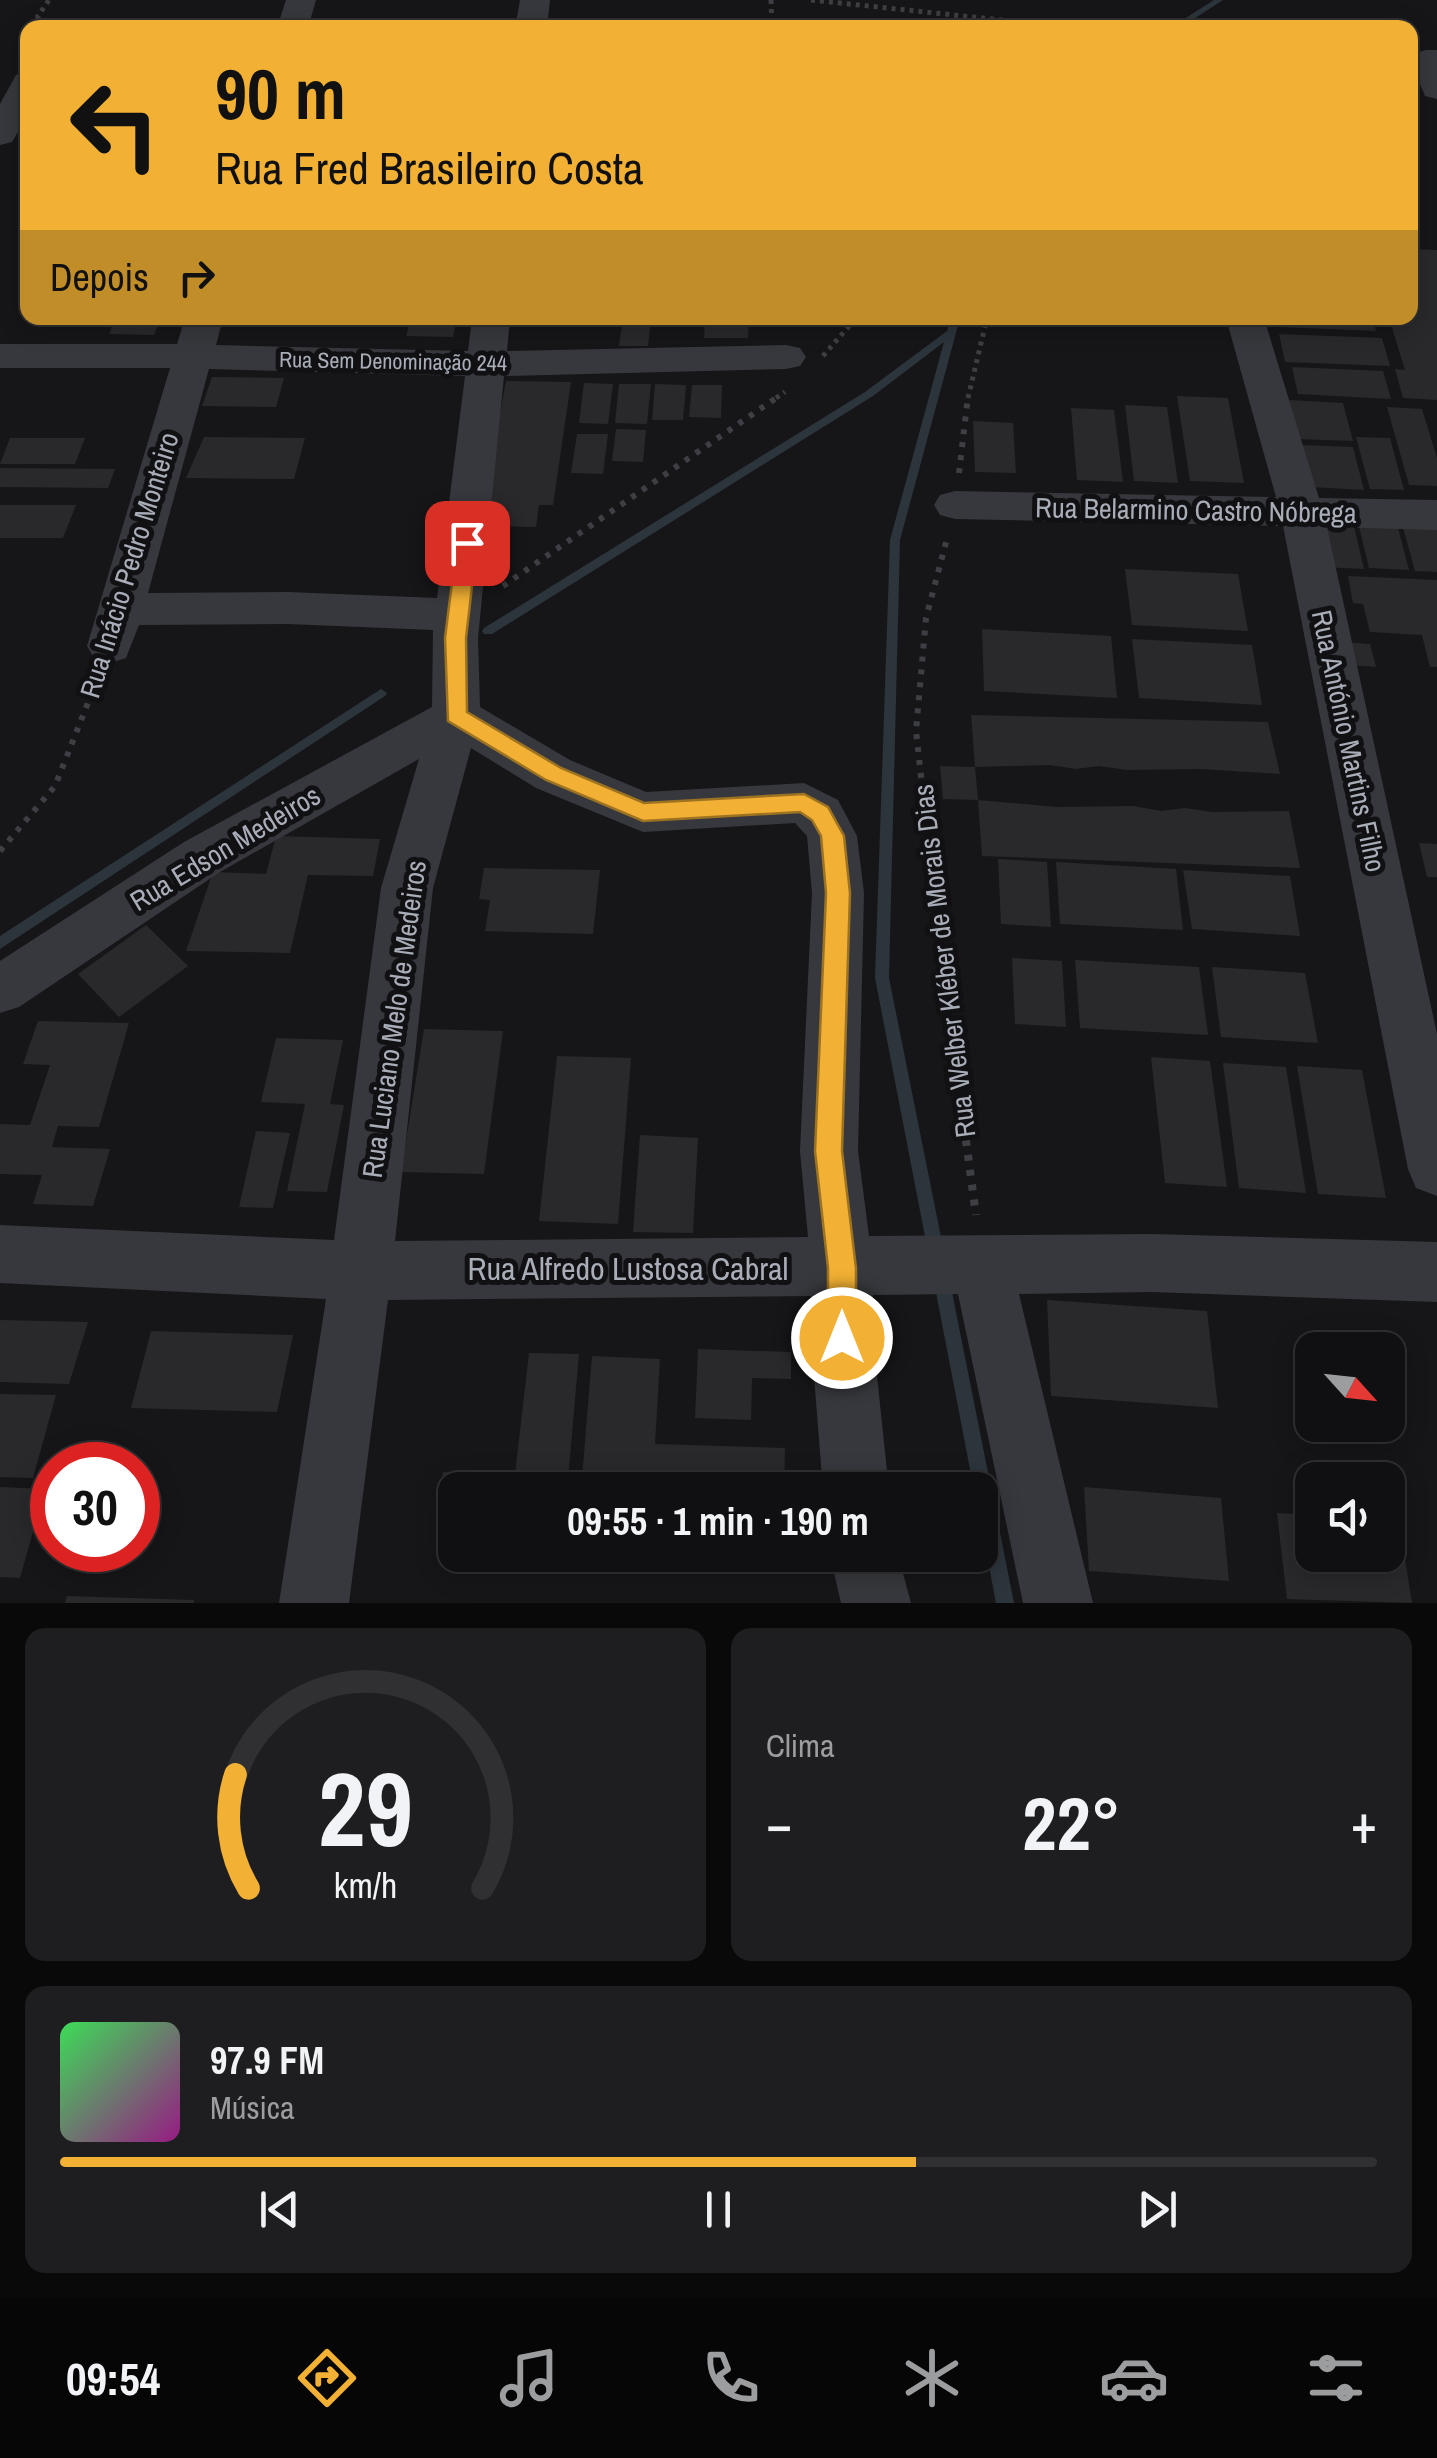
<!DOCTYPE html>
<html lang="pt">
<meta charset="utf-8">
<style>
body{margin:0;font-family:"Archivo Narrow",sans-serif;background:#1e1e20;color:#f1f3f6;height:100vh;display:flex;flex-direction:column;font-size:38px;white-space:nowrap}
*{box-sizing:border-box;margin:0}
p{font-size:32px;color:#9c9d9f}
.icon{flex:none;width:55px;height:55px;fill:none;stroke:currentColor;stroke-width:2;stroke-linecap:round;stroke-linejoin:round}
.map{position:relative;height:1603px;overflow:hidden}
.panel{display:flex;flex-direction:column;gap:25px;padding:25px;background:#09090a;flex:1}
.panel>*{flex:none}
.hud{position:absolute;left:20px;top:20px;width:1398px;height:305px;border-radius:20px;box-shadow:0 5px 25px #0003,0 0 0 2px #303032;background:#f2b134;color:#111;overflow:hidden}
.needle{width:65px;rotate:117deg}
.fabs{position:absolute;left:1295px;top:1332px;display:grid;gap:20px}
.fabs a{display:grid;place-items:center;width:110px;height:110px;border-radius:20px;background:#101012;box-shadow:0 5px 25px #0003,0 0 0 2px #303032;font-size:50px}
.speed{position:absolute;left:30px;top:1442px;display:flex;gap:20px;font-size:50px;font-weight:700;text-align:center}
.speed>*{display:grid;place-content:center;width:130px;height:130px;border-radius:50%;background:#101012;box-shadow:0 5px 25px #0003,0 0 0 2px #303032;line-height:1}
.speed .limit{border:15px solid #d22;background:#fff;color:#111}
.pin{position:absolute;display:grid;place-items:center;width:85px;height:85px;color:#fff;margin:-42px;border-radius:20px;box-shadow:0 5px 15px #0006}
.me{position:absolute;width:110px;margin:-55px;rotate:0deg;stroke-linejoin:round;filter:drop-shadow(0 0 8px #0008)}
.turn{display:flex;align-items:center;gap:35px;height:210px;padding:0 30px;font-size:45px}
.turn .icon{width:130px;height:130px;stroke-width:2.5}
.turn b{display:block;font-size:70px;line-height:85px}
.then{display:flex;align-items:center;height:95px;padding:0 30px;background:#0003;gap:20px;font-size:38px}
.big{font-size:75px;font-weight:800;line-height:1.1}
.panel .card{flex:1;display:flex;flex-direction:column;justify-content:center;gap:15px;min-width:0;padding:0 35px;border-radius:20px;background:#1e1e20}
.panel .dial{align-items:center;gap:0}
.dial svg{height:260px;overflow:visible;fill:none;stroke:#303032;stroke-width:7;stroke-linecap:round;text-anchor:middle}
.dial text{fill:#f1f3f6;stroke:none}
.song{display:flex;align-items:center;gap:30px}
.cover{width:120px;height:120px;border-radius:15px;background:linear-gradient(135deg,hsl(130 70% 55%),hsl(310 70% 35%))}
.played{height:10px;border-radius:5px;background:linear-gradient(90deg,#f2b134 65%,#303032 65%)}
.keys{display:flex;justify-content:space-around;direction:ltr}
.heat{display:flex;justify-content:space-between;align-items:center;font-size:55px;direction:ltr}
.panel .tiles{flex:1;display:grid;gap:25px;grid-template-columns:1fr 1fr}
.card:last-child{grid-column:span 2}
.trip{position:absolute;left:438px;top:1472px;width:560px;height:100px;border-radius:20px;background:#101012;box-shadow:0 5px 25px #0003,0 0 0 2px #303032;font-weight:800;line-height:100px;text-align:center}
.menu{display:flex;height:160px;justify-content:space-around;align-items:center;background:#060607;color:#9c9d9f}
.menu .icon{width:70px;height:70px}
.menu .selected{color:#f2b134}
.menu b{font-size:45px;color:#f1f3f6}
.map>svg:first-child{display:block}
</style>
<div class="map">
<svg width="1437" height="1603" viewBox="0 0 1437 1603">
<rect width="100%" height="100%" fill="#161618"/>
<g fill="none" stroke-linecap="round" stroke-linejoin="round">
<g fill="#2c353c" fill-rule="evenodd">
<path d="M1214,0H1223L1180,28H1170Z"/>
<path d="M951,318H960L900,540L889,978L944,1252L941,1257L936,1259L931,1257L928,1252L875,978L890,540L944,342L873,396L492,634H484L482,631L484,628L865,392L947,331Z"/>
<path d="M381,689L387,693L385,696L0,949V936Z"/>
<path d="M942,1275L947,1277L950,1282L1014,1603H996L980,1518V1490H974L934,1282L937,1277Z"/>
</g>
</g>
<g fill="#29292c">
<path d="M1410,249L1437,250V400L1403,398L1395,369L1405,370L1389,318H1410Z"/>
<path d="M116,318H161L154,335L109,334Z"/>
<path d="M411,318H457L453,337L406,336Z"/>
<path d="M623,318H651L648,346H619Z"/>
<path d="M660,318H703L702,326L659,325Z"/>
<path d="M705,318H749L748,338H704Z"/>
<path d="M1275,318H1372L1376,331L1277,327Z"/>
<path d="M1279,334L1382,338L1390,366L1285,362Z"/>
<path d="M1292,367L1383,371L1391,399L1298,394Z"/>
<path d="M212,377L284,378L276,407L202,406Z"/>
<path d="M506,381L571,382L553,505H539L536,527L479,526Z"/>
<path d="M584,383L613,384L608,424L579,423Z"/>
<path d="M619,384H651L647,424L615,423Z"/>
<path d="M655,384L686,385L683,420H652Z"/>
<path d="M692,385H722L721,418L689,417Z"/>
<path d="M1177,396L1228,398L1244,483L1190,481Z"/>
<path d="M1289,400L1343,403L1353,441L1298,439Z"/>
<path d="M1125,405L1167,407L1178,483L1134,481Z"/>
<path d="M1387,407L1422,409L1437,458V486L1409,485Z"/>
<path d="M1071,408L1114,410L1123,482L1077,480Z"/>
<path d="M973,421L1013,423L1016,473L975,472Z"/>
<path d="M616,429L646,430L643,462L612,461Z"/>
<path d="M577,434H608L603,474L571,473Z"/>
<path d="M204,437L305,438L294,479L186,478Z"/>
<path d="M1356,437L1390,438L1404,490L1370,489Z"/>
<path d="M10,438H85L75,464H0Z"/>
<path d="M1301,445L1353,447L1364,490L1311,487Z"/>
<path d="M0,468L115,469L108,488L0,487Z"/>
<path d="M0,505H76L63,538H0Z"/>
<path d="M1312,521L1353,522L1364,569L1322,567Z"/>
<path d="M1358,522L1397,524L1409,570L1369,568Z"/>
<path d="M1402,524L1437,525V572L1415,571Z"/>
<path d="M1125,569L1238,574L1248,631L1132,625Z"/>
<path d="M1348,576L1437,580V667H1430L1422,635L1370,632L1363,604L1353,603Z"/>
<path d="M982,629L1111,636L1117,698L984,691Z"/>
<path d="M1132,639L1252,645L1262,705L1139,698Z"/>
<path d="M1343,642L1370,644L1376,667L1349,665Z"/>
<path d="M971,715L1268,722L1280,774L1201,769L1127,770L1099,766L1076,769L1050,765L975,767Z"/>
<path d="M940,766L975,767L978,800L943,799Z"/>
<path d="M978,800L1057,807L1133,806L1162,811L1185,808L1212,812L1289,811L1300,868L982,856Z"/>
<path d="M276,836L380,839L373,876L308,875L290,953L186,951L213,872L266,874Z"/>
<path d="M1419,843L1437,844V877H1427Z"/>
<path d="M998,859L1047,862L1051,927L1001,924Z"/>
<path d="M1056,862L1176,869L1183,930L1060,924Z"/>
<path d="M484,868L600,870L593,934L485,931L490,900L479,899Z"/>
<path d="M1183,870L1290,876L1300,936L1192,929Z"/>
<path d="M146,925L188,966L119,1017L78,974Z"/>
<path d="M1012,958L1062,961L1066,1027L1015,1024Z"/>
<path d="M1075,960L1199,967L1208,1035L1080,1028Z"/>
<path d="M1212,967L1305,973L1318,1043L1221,1037Z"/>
<path d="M38,1021L129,1023L99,1127L58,1126L52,1147L110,1149L93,1206L33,1204L42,1175L0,1174V1124L30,1125L50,1065L23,1064Z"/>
<path d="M424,1029L503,1031L484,1174L401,1172Z"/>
<path d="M276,1038L343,1040L330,1104L344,1105L327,1192L287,1191L305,1104L261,1102Z"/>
<path d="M557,1056L631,1058L618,1224L539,1221Z"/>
<path d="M1151,1057L1210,1061L1227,1187L1165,1183Z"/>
<path d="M1223,1063L1286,1067L1306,1193L1239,1188Z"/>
<path d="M1297,1066L1362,1070L1386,1198L1318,1194Z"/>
<path d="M256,1131L290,1133L273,1208L239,1207Z"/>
<path d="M640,1135L698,1138L693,1233L633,1232Z"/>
<path d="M1047,1300L1207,1311L1218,1408L1051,1396Z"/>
<path d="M0,1320L88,1322L69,1384L0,1382Z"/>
<path d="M151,1331L293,1335L277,1412L131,1408Z"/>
<path d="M698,1349L791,1352V1379L752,1378L751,1420L695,1418Z"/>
<path d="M529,1353L579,1354L567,1490H455V1526L436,1525L443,1472L515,1474Z"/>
<path d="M592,1356L660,1359L655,1444L785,1448L784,1490H581Z"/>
<path d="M0,1394L56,1395L33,1478L0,1477Z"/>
<path d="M0,1487L45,1489L20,1578L0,1577Z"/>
<path d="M1084,1487L1221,1498L1229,1581L1089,1571Z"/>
<path d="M1277,1513L1312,1515V1555H1388V1521H1399L1412,1603L1287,1599Z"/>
<path d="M67,1596L194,1600V1603H65Z"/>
</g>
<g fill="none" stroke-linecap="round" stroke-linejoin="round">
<g stroke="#3d3f44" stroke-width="5" stroke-dasharray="4 5" stroke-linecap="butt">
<path d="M771,0L772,28"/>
<path d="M811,0L1078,28"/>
<path d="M37,28L38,16L49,0"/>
<path d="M823,356L856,318"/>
<path d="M776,398L785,392"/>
<path d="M968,398L987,318"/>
</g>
<g stroke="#3d3f44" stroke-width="6" stroke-dasharray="5 8" stroke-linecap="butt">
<path d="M959,473L968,396"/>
<path d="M503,586L779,396"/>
<path d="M0,851L55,786L97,680"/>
<path d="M937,920L916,731L926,618L948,535"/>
</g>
<path stroke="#3d3f44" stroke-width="8" stroke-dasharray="6 9" stroke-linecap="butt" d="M936,917L976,1215"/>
<g fill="#37383d" fill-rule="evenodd">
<path d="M286,0H316L308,28H277Z"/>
<path d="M520,0H550L547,28H515Z"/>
<path d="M1426,50H1437V99L1425,96L1410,60L1415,53Z"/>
<path d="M28,72V115L12,142L0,145V104L16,75Z"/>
<path d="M185,318H223L216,345L468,351L472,318H510L507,351L786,345L800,348L806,357L800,366L786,369L504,376L478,638L480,707L570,760L646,792L804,783L838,800L857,836L864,893L858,1151L869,1236L1152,1234L1437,1242V1302L1152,1292L1019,1294L1093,1603H1023L958,1294L873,1295V1338L889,1490H823L811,1338V1296L388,1300L349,1603H279L326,1299L0,1283V1225L334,1240L381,888L419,759L220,872L19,1007L0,1013V961L184,842L432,707L433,630L288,624L139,625L126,658L110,663L94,658L87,646L170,368H0V344H177ZM209,369L465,376L437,598L288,592L148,593ZM471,748L536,788L643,832L795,823L807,836L812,893L800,1151L808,1237L395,1241L433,888Z"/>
<path d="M1226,318H1264L1319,498L1437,500V530L1327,527L1437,1034V1196L1416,1188L1408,1169L1283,526L955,519L940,515L934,505L940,495L955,491L1276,497Z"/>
<path d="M830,1555H898L911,1603H841Z"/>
</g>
</g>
<path fill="#f2b134" stroke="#9d7322" stroke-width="2.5" d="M467,536L477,543L466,638L467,712L561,768L644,803L804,794L828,807L844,836L850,893L842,1151L856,1268V1338L852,1348L842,1352L832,1348L828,1338V1268L815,1151L826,893L821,836L812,820L800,812L643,821L546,780L448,721L445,638L457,543Z"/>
<g text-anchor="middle" stroke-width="10" stroke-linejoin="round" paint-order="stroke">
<g font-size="22" fill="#a8adb8" stroke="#111113">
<text transform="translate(393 361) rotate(1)" y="8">Rua Sem Denominação 244</text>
</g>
<g font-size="28" fill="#a8adb8" stroke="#111113">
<text transform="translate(1196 510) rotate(1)" y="10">Rua Belarmino Castro Nóbrega</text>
<text transform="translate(129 565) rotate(-73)" y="10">Rua Inácio Pedro Monteiro</text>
<text transform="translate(1349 741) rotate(78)" y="10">Rua António Martins Filho</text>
<text transform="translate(225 848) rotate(-31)" y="10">Rua Edson Medeiros</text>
<text transform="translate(944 961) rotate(-97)" y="10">Rua Welber Kléber de Morais Dias</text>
<text transform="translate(394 1019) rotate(-82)" y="10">Rua Luciano Melo de Medeiros</text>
</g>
<g font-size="32" fill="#a8adb8" stroke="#111113">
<text x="628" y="1280">Rua Alfredo Lustosa Cabral</text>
</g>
</g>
</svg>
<div class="fabs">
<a><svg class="needle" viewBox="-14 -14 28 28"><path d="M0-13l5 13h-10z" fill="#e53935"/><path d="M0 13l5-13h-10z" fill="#9c9d9f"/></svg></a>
<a><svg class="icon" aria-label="sound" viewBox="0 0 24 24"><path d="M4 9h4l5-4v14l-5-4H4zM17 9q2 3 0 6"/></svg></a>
</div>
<div class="speed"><div class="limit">30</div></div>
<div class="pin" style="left:467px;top:543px;background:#d93025"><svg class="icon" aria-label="arrive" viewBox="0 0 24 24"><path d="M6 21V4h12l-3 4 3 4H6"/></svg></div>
<svg class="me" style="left:842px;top:1338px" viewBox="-20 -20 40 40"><circle r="17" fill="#f2b134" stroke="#fff" stroke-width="3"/><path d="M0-11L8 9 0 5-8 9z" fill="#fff"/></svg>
<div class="trip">09:55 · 1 min · 190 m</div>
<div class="hud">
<div class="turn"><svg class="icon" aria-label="left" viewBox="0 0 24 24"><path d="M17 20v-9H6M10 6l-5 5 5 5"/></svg><div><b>90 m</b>Rua Fred Brasileiro Costa</div></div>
<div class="then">Depois<svg class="icon" aria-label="right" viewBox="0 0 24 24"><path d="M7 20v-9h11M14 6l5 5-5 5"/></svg></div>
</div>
</div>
<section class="panel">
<div class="tiles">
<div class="card dial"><svg viewBox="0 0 100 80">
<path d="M14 69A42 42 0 1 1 86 69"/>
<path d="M14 69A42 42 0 0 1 10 34" stroke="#f2b134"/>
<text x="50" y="56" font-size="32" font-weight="700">29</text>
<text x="50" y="72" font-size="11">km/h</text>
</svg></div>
<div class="card"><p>Clima</p>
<div class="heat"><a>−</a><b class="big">22°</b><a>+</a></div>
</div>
<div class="card">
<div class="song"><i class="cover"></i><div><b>97.9 FM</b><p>Música</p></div></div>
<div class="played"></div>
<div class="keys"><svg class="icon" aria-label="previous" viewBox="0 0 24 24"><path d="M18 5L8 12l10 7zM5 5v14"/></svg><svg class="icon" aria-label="pause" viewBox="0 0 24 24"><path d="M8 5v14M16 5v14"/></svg><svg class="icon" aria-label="next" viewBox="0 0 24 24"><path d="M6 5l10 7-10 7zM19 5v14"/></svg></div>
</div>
</div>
</section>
<nav class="menu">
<b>09:54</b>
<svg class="icon selected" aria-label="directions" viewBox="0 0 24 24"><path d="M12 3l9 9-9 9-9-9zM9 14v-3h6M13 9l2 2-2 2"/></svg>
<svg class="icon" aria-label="music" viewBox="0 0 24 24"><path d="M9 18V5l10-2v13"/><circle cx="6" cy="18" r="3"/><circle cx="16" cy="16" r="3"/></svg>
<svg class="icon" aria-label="phone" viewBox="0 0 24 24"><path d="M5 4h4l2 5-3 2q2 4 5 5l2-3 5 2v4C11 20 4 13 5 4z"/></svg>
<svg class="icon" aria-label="climate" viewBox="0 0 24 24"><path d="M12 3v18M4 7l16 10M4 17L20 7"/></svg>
<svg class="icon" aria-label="car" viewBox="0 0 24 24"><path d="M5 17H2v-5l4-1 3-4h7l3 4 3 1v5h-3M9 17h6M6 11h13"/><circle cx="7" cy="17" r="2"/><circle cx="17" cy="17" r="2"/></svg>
<svg class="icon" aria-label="filters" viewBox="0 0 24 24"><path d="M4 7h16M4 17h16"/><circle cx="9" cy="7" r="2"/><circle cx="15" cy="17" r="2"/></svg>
</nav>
